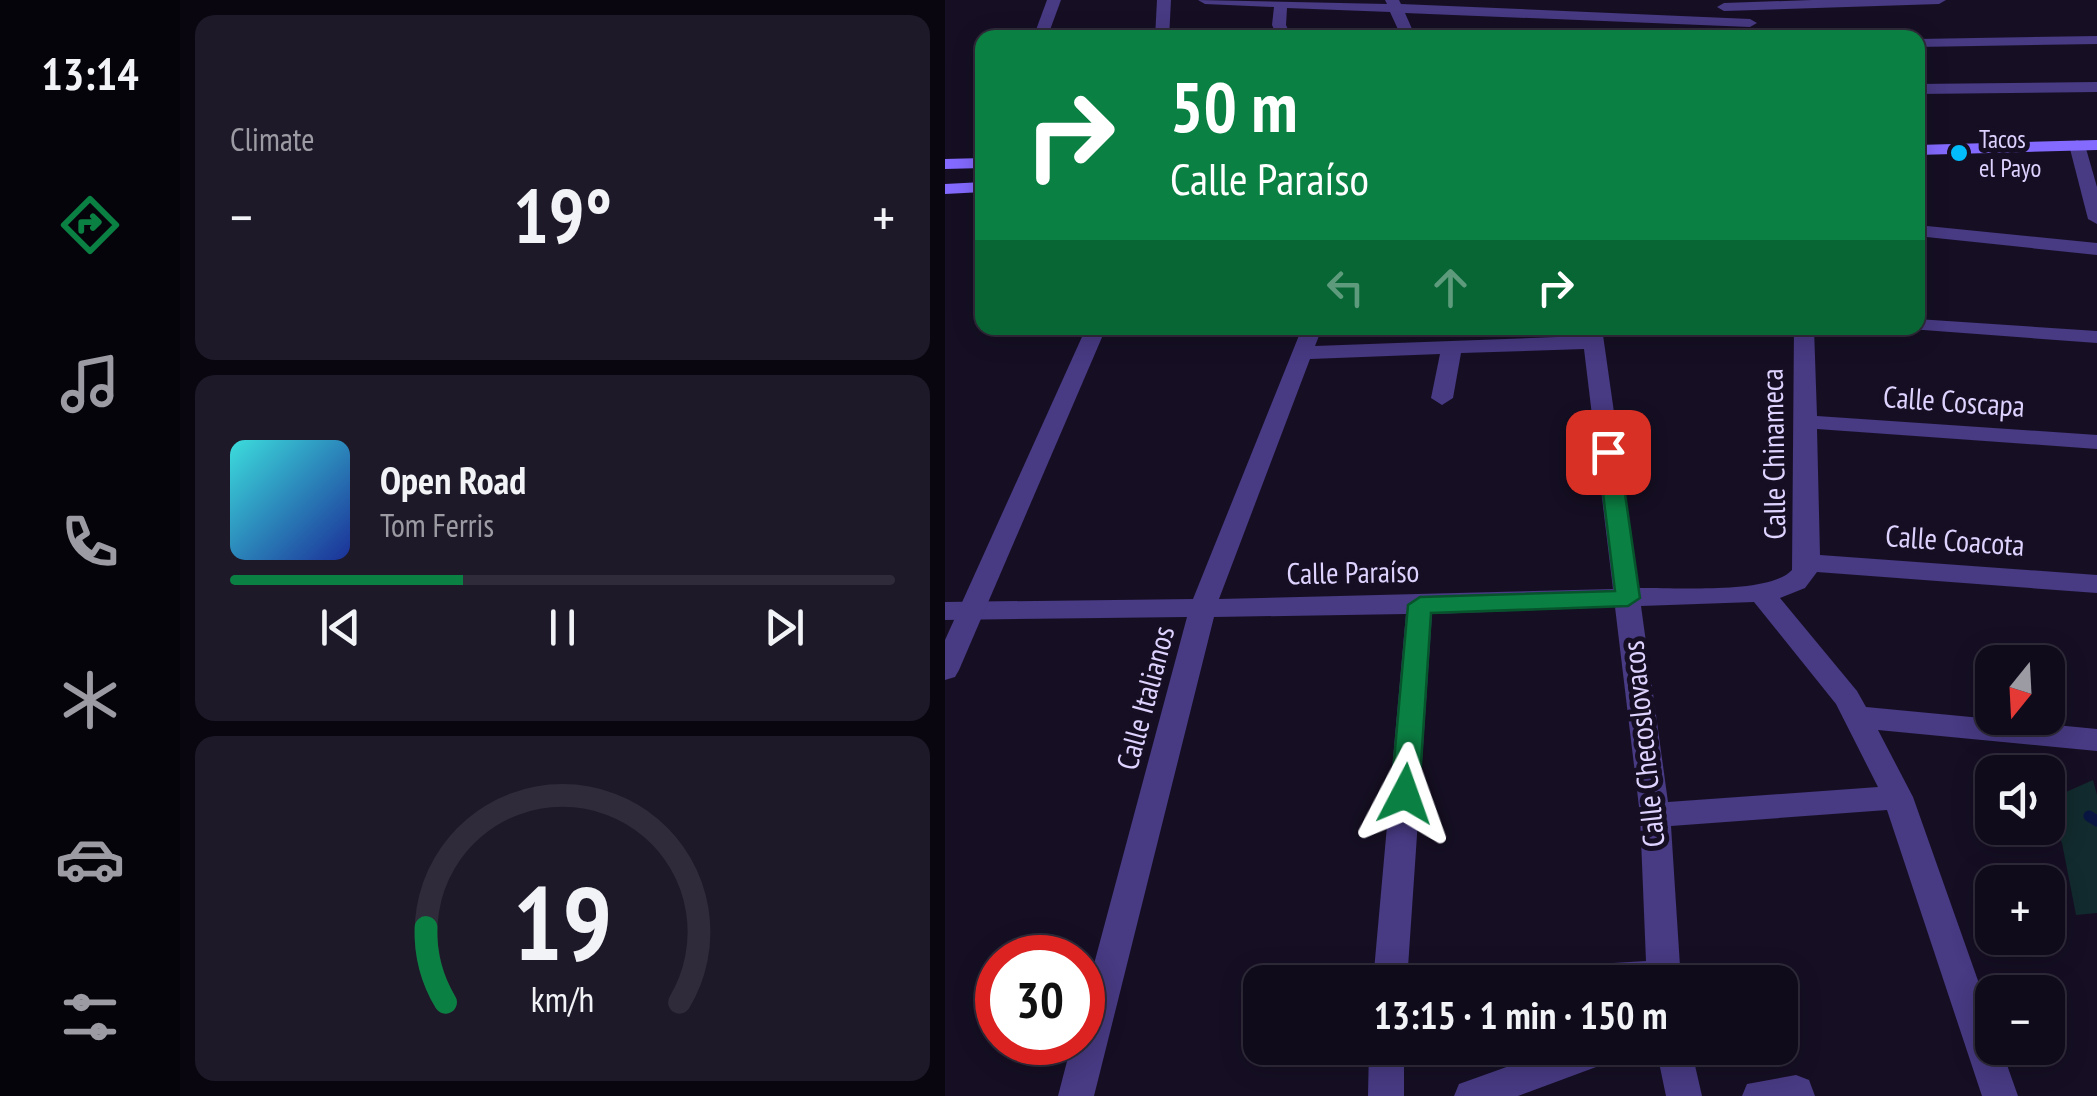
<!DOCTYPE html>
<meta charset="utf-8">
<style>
body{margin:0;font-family:"PT Sans Narrow",sans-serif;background:#1e1928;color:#f1f3f6;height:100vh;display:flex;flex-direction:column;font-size:38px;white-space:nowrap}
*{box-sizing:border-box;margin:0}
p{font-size:32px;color:#9c9ba3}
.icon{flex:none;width:55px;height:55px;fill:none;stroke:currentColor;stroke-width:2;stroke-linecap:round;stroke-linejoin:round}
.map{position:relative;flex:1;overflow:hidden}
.side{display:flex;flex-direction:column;gap:15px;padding:15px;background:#09060f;width:765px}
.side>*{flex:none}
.top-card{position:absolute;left:30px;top:30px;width:950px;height:305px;border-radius:20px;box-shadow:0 5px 25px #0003,0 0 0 2px #302b3a;background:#0b8043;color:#fff;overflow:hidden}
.needle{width:65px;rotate:198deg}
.fabs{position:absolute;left:1030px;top:645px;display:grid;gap:20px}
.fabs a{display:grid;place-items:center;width:90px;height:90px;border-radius:20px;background:#100b1b;box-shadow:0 5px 25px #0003,0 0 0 2px #302b3a;font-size:50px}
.speed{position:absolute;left:30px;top:935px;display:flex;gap:20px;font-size:50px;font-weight:700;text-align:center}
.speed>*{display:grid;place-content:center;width:130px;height:130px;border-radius:50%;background:#100b1b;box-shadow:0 5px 25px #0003,0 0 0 2px #302b3a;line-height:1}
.speed .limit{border:15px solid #d22;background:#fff;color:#111}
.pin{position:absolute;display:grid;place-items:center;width:85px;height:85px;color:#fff;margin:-42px;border-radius:20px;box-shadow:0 5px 15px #0006}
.me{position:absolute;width:110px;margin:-55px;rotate:4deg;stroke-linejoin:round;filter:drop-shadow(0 0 8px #0008)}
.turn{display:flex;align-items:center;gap:35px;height:210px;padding:0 30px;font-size:45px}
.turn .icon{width:130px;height:130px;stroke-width:2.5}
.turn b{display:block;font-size:70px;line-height:85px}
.lanes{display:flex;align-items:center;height:95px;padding:0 30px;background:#0003;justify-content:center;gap:50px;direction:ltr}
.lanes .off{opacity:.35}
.big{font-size:75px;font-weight:800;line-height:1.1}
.side .card{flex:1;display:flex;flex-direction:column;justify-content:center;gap:15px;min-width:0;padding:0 35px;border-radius:20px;background:#1e1928}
.side .dial{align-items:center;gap:0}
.dial svg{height:260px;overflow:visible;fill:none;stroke:#302b3a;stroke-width:7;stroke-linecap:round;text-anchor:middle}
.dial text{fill:#f1f3f6;stroke:none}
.song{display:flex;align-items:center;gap:30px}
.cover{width:120px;height:120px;border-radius:15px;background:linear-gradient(135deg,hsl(180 70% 55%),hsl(230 70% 35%))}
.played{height:10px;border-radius:5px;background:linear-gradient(90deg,#0b8043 35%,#302b3a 35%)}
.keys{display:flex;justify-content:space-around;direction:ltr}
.heat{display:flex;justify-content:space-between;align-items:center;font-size:55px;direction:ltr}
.trip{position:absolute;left:298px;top:965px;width:555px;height:100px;border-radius:20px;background:#100b1b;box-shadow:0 5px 25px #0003,0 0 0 2px #302b3a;font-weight:800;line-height:100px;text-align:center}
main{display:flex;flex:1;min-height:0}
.dock{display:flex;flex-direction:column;width:180px;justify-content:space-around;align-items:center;background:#06040b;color:#9c9ba3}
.dock .icon{width:70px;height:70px}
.dock .active{color:#0b8043}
.dock b{font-size:45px;color:#f1f3f6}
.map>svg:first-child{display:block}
</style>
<main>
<nav class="dock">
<b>13:14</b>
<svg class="icon active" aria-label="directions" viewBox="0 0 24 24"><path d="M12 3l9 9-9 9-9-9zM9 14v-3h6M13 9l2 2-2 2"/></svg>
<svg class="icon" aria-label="music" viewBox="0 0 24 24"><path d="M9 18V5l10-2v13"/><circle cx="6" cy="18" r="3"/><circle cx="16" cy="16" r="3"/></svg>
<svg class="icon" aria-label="phone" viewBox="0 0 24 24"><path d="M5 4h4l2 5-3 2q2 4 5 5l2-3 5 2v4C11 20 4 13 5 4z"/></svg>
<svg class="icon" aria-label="climate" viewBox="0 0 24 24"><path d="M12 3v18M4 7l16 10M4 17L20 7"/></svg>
<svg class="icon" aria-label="car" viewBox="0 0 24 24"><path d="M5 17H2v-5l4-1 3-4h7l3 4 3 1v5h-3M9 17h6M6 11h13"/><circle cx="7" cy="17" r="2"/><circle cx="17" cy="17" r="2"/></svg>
<svg class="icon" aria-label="filters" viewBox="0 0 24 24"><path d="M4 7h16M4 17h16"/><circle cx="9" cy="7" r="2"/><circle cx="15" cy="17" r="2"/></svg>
</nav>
<section class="side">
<div class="card"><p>Climate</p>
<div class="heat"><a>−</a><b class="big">19°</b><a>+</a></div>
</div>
<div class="card">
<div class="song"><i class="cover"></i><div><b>Open Road</b><p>Tom Ferris</p></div></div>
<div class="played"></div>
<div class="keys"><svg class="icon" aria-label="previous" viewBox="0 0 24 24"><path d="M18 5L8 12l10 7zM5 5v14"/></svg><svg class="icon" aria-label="pause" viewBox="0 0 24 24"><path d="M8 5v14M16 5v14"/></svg><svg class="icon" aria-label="next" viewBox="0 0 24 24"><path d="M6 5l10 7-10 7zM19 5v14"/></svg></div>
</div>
<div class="card dial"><svg viewBox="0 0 100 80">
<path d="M14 69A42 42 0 1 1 86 69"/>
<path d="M14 69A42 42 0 0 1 8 46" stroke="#0b8043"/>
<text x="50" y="56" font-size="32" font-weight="700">19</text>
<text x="50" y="72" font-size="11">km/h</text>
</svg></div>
</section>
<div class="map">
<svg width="1152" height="1096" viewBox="0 0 1152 1096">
<rect width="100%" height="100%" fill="#160f24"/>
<path fill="#122b2e" d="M1148,780L1152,795V913L1131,915L1117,843L1103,815V800Z"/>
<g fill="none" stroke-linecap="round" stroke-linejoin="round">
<path stroke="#0a1642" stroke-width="11" d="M1144,816L1152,821"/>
<g fill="#483a83" fill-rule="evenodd">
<path d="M102,0H116L102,38H88Z"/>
<path d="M212,0H226L224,38H210Z"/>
<path d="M253,0L442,4L440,0H454L456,4L805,19L812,23L805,27L460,13L471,38H457L445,12L342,8L341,25L347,38H333L327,25L329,7L260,4Z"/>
<path d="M867,0H1001L994,4L779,11L772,7L779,3Z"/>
<path d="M1152,36V44L972,47V39Z"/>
<path d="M1152,82V92L972,94V84Z"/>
<path d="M1132,140L1140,145L1152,187V224L1143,219L1124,145Z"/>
<path d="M972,225L1152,243V255L972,236Z"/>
<path d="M972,319L1152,331V343L965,329L972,328Z"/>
<path d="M357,328H377L370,346L638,336L637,328H657L694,588C729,587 824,595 847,570L849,328H869L872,416L1152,435V449L872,429L875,555L1152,575V593L872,572L860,588L835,598L912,691L921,707L1152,729V751L933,730L968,797L1048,1023V1048H1056L1073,1096H1037L942,810L726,826L736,982H584L589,971L601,967L701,961L695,815L670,607L487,614L462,982H428L461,614L269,617L149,1096H113L127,1042H138V1005L242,617L0,620V602L248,599ZM639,349L668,589L274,599L365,359L495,354L486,398L497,405L508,398L516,353ZM809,602L891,704L933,787L723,802L696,606Z"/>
<path d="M424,1048H459V1096H423Z"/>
<path d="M614,1048H676L670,1060L573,1096H509L514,1084Z"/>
<path d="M711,1048H746L757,1096H721Z"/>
<path d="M851,1075L864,1080L870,1096H797L802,1084Z"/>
</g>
<path fill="#483a83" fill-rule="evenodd" d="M141,328H161L14,670L10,677L0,680V640Z"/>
<g fill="#846afe" fill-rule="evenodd">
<path d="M1152,140V150L972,155V145Z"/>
<path d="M38,158V168L0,169V159Z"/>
<path d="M38,182V192L0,194V184Z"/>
</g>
</g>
<path fill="#0b8043" stroke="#07532c" stroke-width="2.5" d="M663,445L674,452L695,598L683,606L486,613L474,794L470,801L460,804L450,801L446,794L463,605L475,597L670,591L653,452Z"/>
<circle fill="#02bcfb" stroke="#160f24" stroke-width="4" cx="1014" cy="153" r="10"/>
<g text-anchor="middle" stroke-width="10" stroke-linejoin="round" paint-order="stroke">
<g font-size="25" fill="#ded2ff" stroke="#160f24" text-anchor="start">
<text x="1034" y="148">Tacos<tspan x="1034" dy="29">el Payo</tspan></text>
</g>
<g font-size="30" fill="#ded2ff" stroke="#160f24">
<text transform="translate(1009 402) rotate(4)" y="10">Calle Coscapa</text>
<text transform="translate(829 454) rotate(-91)" y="10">Calle Chinameca</text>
<text transform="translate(1010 541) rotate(4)" y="10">Calle Coacota</text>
<text transform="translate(408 573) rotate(-1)" y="10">Calle Paraíso</text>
<text transform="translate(201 698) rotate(-75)" y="10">Calle Italianos</text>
<text transform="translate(699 744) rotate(-96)" y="10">Calle Checoslovacos</text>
</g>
</g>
</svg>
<div class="fabs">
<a><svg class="needle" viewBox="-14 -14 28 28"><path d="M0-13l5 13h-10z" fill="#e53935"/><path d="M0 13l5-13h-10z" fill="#9c9ba3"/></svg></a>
<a><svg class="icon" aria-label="sound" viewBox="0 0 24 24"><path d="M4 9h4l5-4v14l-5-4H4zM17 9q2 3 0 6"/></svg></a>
<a>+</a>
<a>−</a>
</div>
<div class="speed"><div class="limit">30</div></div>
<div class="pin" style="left:663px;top:452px;background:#d93025"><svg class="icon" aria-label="arrive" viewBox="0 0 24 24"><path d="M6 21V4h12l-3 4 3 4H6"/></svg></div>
<svg class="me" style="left:460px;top:794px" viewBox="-20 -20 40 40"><path d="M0-17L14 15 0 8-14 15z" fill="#0b8043" stroke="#fff" stroke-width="4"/></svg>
<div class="trip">13:15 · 1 min · 150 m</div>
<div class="top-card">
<div class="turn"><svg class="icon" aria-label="right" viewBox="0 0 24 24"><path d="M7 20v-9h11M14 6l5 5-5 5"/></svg><div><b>50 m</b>Calle Paraíso</div></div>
<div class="lanes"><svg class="icon off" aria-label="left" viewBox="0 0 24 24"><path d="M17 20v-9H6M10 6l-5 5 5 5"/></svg><svg class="icon off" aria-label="ahead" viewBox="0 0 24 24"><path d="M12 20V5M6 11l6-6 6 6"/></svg><svg class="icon" aria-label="right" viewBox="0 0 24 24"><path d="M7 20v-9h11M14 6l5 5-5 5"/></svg></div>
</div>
</div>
</main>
